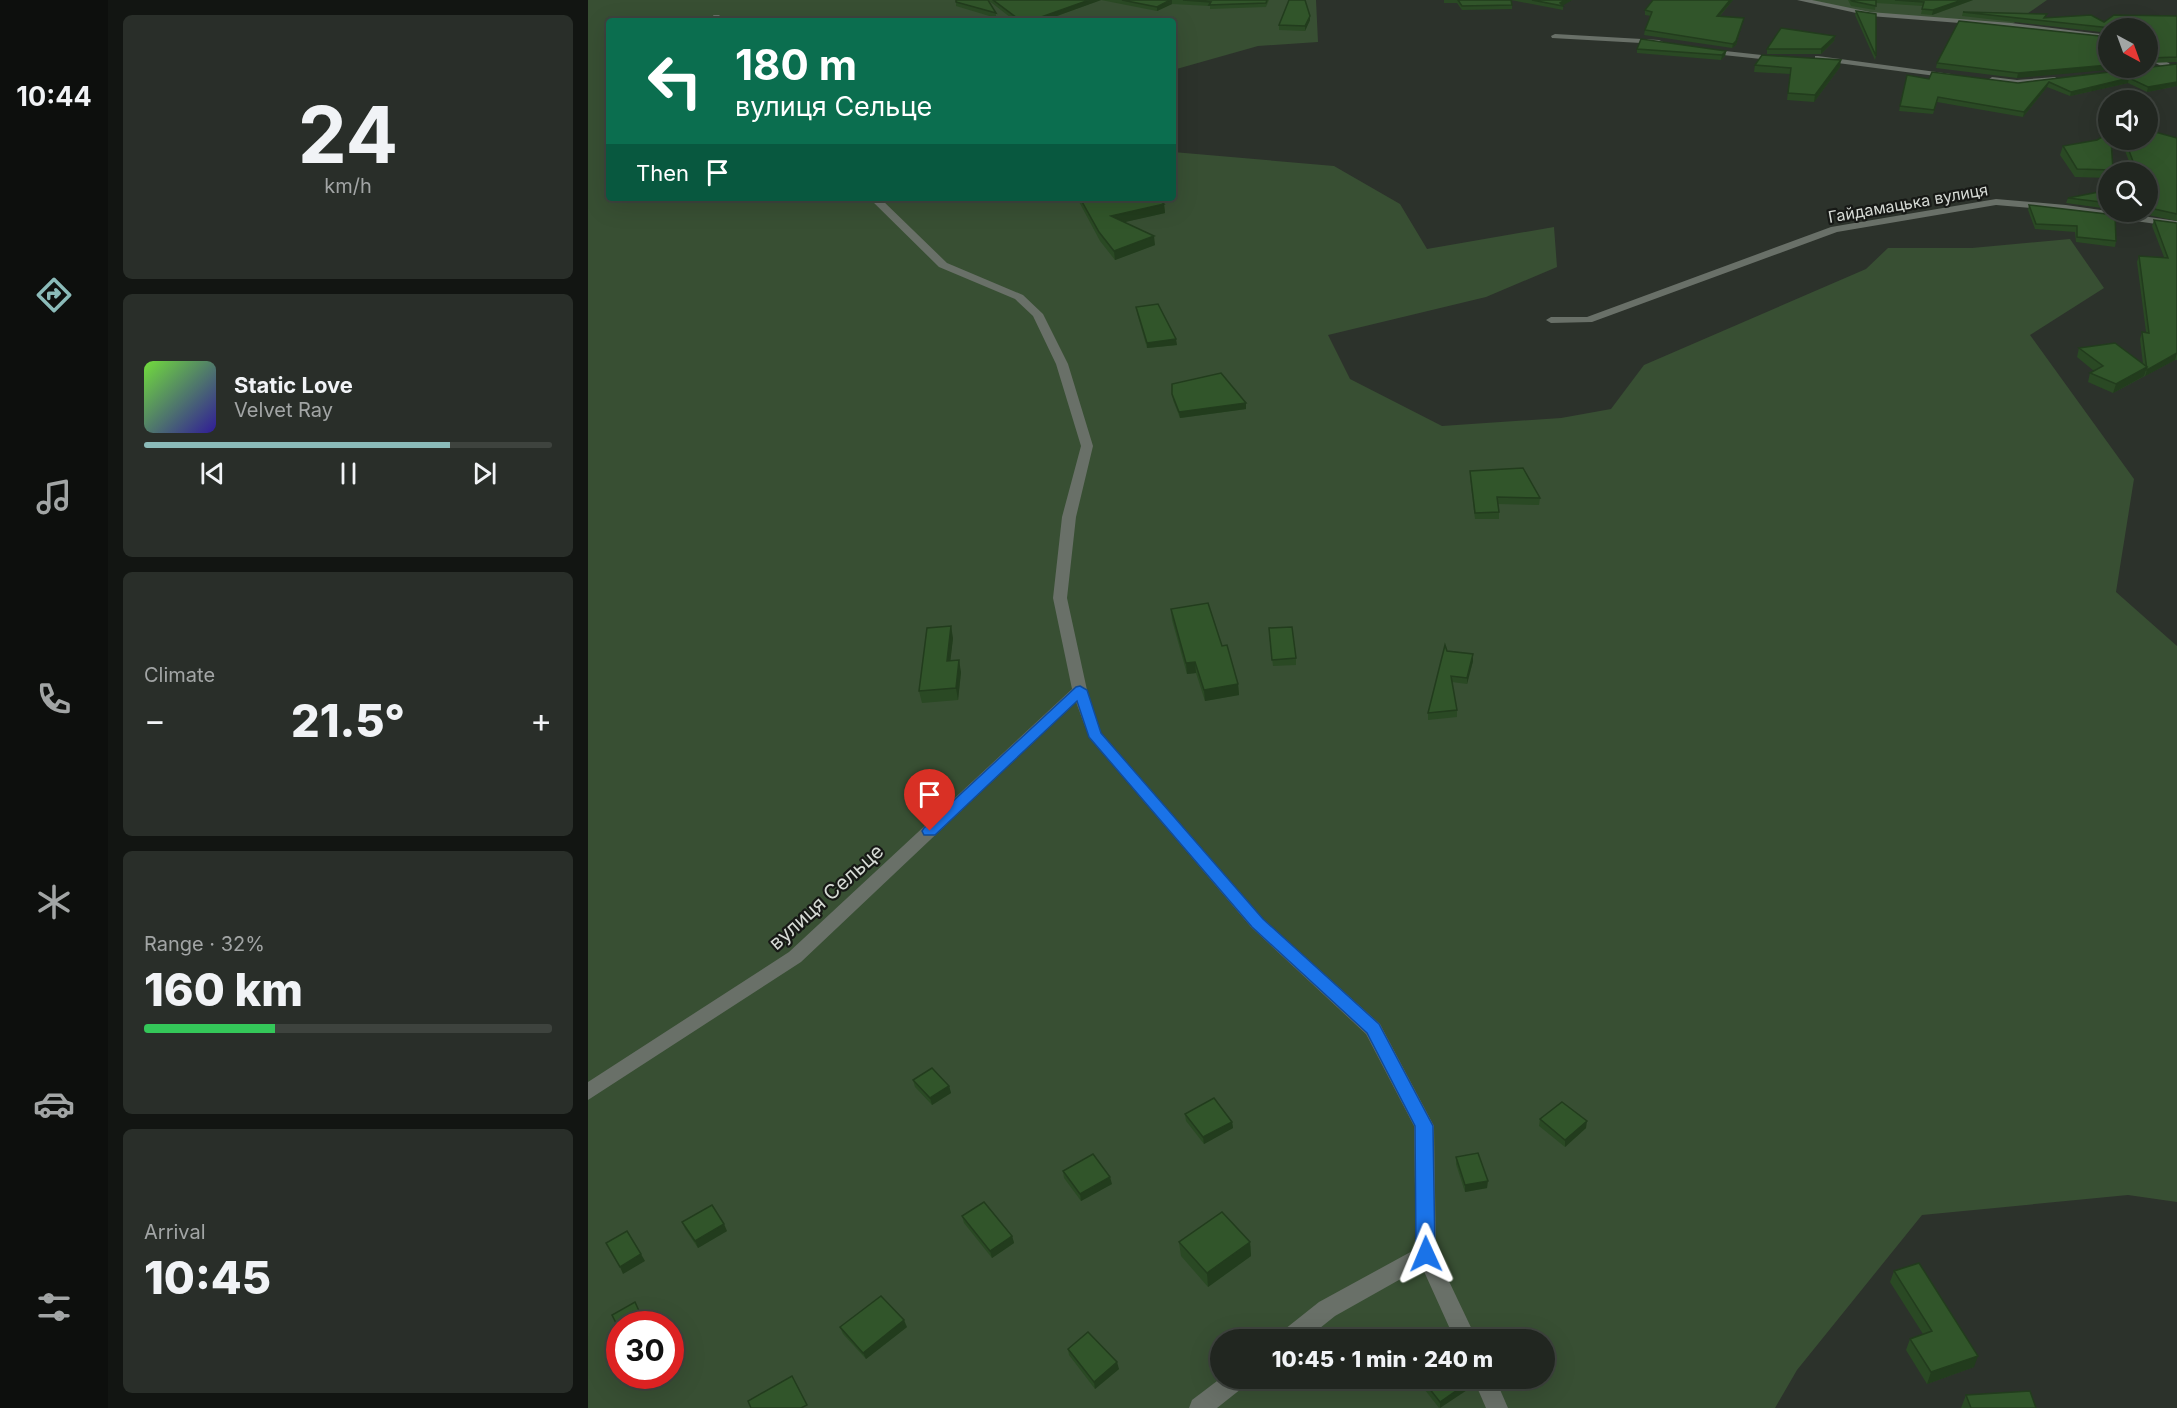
<!DOCTYPE html>
<meta charset="utf-8">
<style>
body{margin:0;font-family:Inter,sans-serif;background:#292e29;color:#f1f3f6;height:100vh;display:flex;flex-direction:column;font-size:22px;white-space:nowrap}
*{box-sizing:border-box;margin:0}
p{font-size:20px;color:#a2a5a5}
.icon{flex:none;width:33px;height:33px;fill:none;stroke:currentColor;stroke-width:2;stroke-linecap:round;stroke-linejoin:round}
.map{position:relative;flex:1;overflow:hidden}
.panel{display:flex;flex-direction:column;gap:15px;padding:15px;background:#121512;width:480px}
.panel>*{flex:none}
.hud{position:absolute;left:18px;top:18px;width:570px;height:183px;border-radius:6px;box-shadow:0 6px 24px #0002,0 0 0 2px #3e433e;background:#0b6e4f;color:#fff;overflow:hidden}
.needle{width:39px;rotate:139deg}
.controls{position:absolute;left:1510px;top:18px;display:grid;gap:12px}
.controls a{display:grid;place-items:center;width:60px;height:60px;border-radius:50%;background:#212620;box-shadow:0 6px 24px #0002,0 0 0 2px #3e433e;font-size:30px}
.speed{position:absolute;left:18px;top:1311px;display:flex;gap:12px;font-size:30px;font-weight:700;text-align:center}
.speed>*{display:grid;place-content:center;width:78px;height:78px;border-radius:50%;background:#212620;box-shadow:0 6px 24px #0002,0 0 0 2px #3e433e;line-height:1}
.speed .limit{border:9px solid #d22;background:#fff;color:#111}
.pin{position:absolute;display:grid;place-items:center;width:51px;height:51px;color:#fff;margin:-62px -26px;border-radius:50% 50% 50% 0;rotate:-45deg;box-shadow:0 0 6px #0007}
.pin .icon{rotate:45deg}
.me{position:absolute;width:66px;margin:-33px;rotate:359deg;stroke-linejoin:round;filter:drop-shadow(0 0 4px #0008)}
.turn{display:flex;align-items:center;gap:21px;height:126px;padding:0 30px;font-size:27px}
.turn .icon{width:78px;height:78px;stroke-width:2.5}
.turn b{display:block;font-size:42px;line-height:51px}
.then{display:flex;align-items:center;height:57px;padding:0 30px;background:#0003;gap:12px;font-size:22px}
.big{font-size:45px;font-weight:800;line-height:1.1}
.panel .tile{flex:1;display:flex;flex-direction:column;justify-content:center;gap:9px;min-width:0;padding:0 21px;border-radius:9px;background:#292e29}
.panel .dial{align-items:center;gap:0}
.dial b{font-size:78px;line-height:1}
.song{display:flex;align-items:center;gap:18px}
.cover{width:72px;height:72px;border-radius:9px;background:linear-gradient(135deg,hsl(100 70% 55%),hsl(250 70% 35%))}
.played{height:6px;border-radius:3px;background:linear-gradient(90deg,#8bbbb9 75%,#3e433e 75%)}
.keys{display:flex;justify-content:space-around;direction:ltr}
.heat{display:flex;justify-content:space-between;align-items:center;font-size:33px;direction:ltr}
.charge{height:9px;border-radius:4px;background:linear-gradient(90deg,#34c759 32%,#3e433e 0)}
.trip{position:absolute;left:622px;top:1329px;width:345px;height:60px;border-radius:30px;background:#212620;box-shadow:0 6px 24px #0002,0 0 0 2px #3e433e;font-weight:800;line-height:60px;text-align:center}
main{display:flex;flex:1;min-height:0}
.tabs{display:flex;flex-direction:column;width:108px;justify-content:space-around;align-items:center;background:#0d0f0d;color:#a2a5a5}
.tabs .icon{width:42px;height:42px}
.tabs .active{color:#8bbbb9}
.tabs b{font-size:27px;color:#f1f3f6}
.map>svg:first-child{display:block}
</style>
<main>
<nav class="tabs">
<b>10:44</b>
<svg class="icon active" aria-label="directions" viewBox="0 0 24 24"><path d="M12 3l9 9-9 9-9-9zM9 14v-3h6M13 9l2 2-2 2"/></svg>
<svg class="icon" aria-label="music" viewBox="0 0 24 24"><path d="M9 18V5l10-2v13"/><circle cx="6" cy="18" r="3"/><circle cx="16" cy="16" r="3"/></svg>
<svg class="icon" aria-label="phone" viewBox="0 0 24 24"><path d="M5 4h4l2 5-3 2q2 4 5 5l2-3 5 2v4C11 20 4 13 5 4z"/></svg>
<svg class="icon" aria-label="climate" viewBox="0 0 24 24"><path d="M12 3v18M4 7l16 10M4 17L20 7"/></svg>
<svg class="icon" aria-label="car" viewBox="0 0 24 24"><path d="M5 17H2v-5l4-1 3-4h7l3 4 3 1v5h-3M9 17h6M6 11h13"/><circle cx="7" cy="17" r="2"/><circle cx="17" cy="17" r="2"/></svg>
<svg class="icon" aria-label="filters" viewBox="0 0 24 24"><path d="M4 7h16M4 17h16"/><circle cx="9" cy="7" r="2"/><circle cx="15" cy="17" r="2"/></svg>
</nav>
<section class="panel">
<div class="tile dial"><b>24</b><p>km/h</p></div>
<div class="tile">
<div class="song"><i class="cover"></i><div><b>Static Love</b><p>Velvet Ray</p></div></div>
<div class="played"></div>
<div class="keys"><svg class="icon" aria-label="previous" viewBox="0 0 24 24"><path d="M18 5L8 12l10 7zM5 5v14"/></svg><svg class="icon" aria-label="pause" viewBox="0 0 24 24"><path d="M8 5v14M16 5v14"/></svg><svg class="icon" aria-label="next" viewBox="0 0 24 24"><path d="M6 5l10 7-10 7zM19 5v14"/></svg></div>
</div>
<div class="tile"><p>Climate</p>
<div class="heat"><a>−</a><b class="big">21.5°</b><a>+</a></div>
</div>
<div class="tile"><p>Range · 32%</p><b class="big">160 km</b><div class="charge"></div></div>
<div class="tile"><p>Arrival</p><b class="big">10:45</b></div>
</section>
<div class="map">
<svg width="1589" height="1408" viewBox="0 0 1589 1408">
<rect width="100%" height="100%" fill="#2c322b"/>
<g fill="#384f33" fill-rule="evenodd">
<path d="M0,0H728L730,42L670,46L585,70V21H21V198H585V152L746,166L812,204L839,249L966,227L969,267L898,297L740,335L762,379L854,426L973,418L1023,409L1056,365L1278,269L1300,248H1384L1482,239L1516,288L1442,335L1546,479L1528,592L1589,646V1202L1540,1195L1334,1215L1209,1370L1187,1408H0ZM32,1324H82V1376H32ZM633,1340H957V1378H633Z"/>
<path d="M1213,0H1459L1423,25L1282,14Z"/>
</g>
<g fill="none" stroke-linecap="round" stroke-linejoin="round">
<g fill="#697068" fill-rule="evenodd">
<path d="M1209,0H1224L1282,12L1423,23L1521,35V39L1423,27L1282,16Z"/>
<path d="M125,15H131L137,21H128Z"/>
<path d="M967,34L1071,40L1075,42L1071,44L964,38L963,36Z"/>
<path d="M1119,49L1193,57L1197,59L1193,61L1116,53L1115,51Z"/>
<path d="M1560,54L1581,63L1582,65L1575,67L1560,59Z"/>
<path d="M1230,56L1363,74L1367,76L1363,78L1227,60V56Z"/>
<path d="M1404,77L1429,80L1467,77L1471,80L1467,83L1429,86L1401,82L1400,80Z"/>
<path d="M281,198H292L359,263L435,295L455,314L480,364L505,446L488,517L479,598L499,690L513,733L675,919L792,1024L846,1126L848,1254L889,1340H867L834,1267L747,1316L717,1340H689L692,1333L731,1302L828,1249L826,1126L778,1034L663,927L501,737L488,702L213,962L0,1100V1082L201,952L484,689L465,598L474,517L493,446L468,364L445,316L427,299L351,267Z"/>
<path d="M1408,199L1478,205L1589,221V227L1478,211L1408,205L1249,232L1004,322L963,323L958,320L963,317H999L1243,227Z"/>
<path d="M633,1378H661L658,1385L629,1408H601L604,1400Z"/>
<path d="M885,1378H907L920,1408H898Z"/>
</g>
</g>
<g fill="#2a4924">
<path d="M368,0H400L408,13V18L368,6Z"/>
<path d="M400,0H681L678,7L622,9V6L584,4L569,11L513,0L455,21H427Z"/>
<path d="M856,0H984L975,5V10L923,0L924,5V9L874,10L869,3H856Z"/>
<path d="M1065,0H1145L1132,16L1156,18L1148,45L1144,48L1056,35L1057,30L1063,16L1057,15V10Z"/>
<path d="M1260,0H1385L1344,15L1333,14L1335,6L1288,3L1287,10L1263,6Z"/>
<path d="M1268,11L1288,56L1287,60L1267,15Z"/>
<path d="M1375,12L1516,22L1589,16V62L1560,63V28H1521V33L1374,16Z"/>
<path d="M722,20L717,31L691,30V25Z"/>
<path d="M1247,36L1246,41L1233,54H1179V49Z"/>
<path d="M1521,37L1429,78L1348,68L1349,63Z"/>
<path d="M1049,49L1138,51L1137,56L1133,60L1049,53Z"/>
<path d="M1589,64V86L1559,92L1540,83L1482,96L1459,87L1435,117L1349,102L1345,114L1311,111L1319,75L1341,79L1430,83Z"/>
<path d="M1167,65L1252,67L1226,102L1199,100L1202,74L1166,72Z"/>
<path d="M1589,138V221L1560,215L1559,212H1560V172H1545L1533,140H1560Z"/>
<path d="M1475,146L1525,170L1524,172H1521V178L1487,177L1472,155Z"/>
<path d="M1521,190V209L1478,203L1480,198Z"/>
<path d="M489,198H569L576,204L577,213L536,222L567,245L527,260L512,241Z"/>
<path d="M1441,205L1528,241L1527,247L1488,242L1487,232L1447,229L1440,210Z"/>
<path d="M1566,220L1589,223V360H1587L1525,393L1500,382L1502,373L1506,371L1489,357L1491,348L1555,364L1552,339L1554,332H1558L1549,262L1551,256L1576,257L1564,226Z"/>
<path d="M548,307L589,345L559,348L549,313Z"/>
<path d="M584,394L658,403V409L592,418L585,400Z"/>
<path d="M882,471L952,498L951,505L910,504L911,512V519H887L882,477Z"/>
<path d="M583,609L634,646L650,684L651,695L617,701L608,673L599,674L584,620Z"/>
<path d="M681,634L708,658V665L685,666Z"/>
<path d="M365,638L362,661L373,672L370,700L334,703L331,691Z"/>
<path d="M859,651L885,654V661L879,684L864,682L869,710V717L840,720V713Z"/>
<path d="M325,1080L361,1086L363,1093L344,1105L327,1087Z"/>
<path d="M597,1114L644,1122L645,1128L616,1144L598,1121Z"/>
<path d="M952,1119L998,1128L977,1147L951,1126Z"/>
<path d="M868,1157L899,1188L877,1192L868,1164Z"/>
<path d="M475,1171L524,1184L493,1201L476,1178Z"/>
<path d="M374,1216L424,1236L426,1243L404,1258L376,1223Z"/>
<path d="M94,1222L139,1231L110,1248L97,1229Z"/>
<path d="M591,1242H662L663,1256L620,1287L593,1256Z"/>
<path d="M1306,1271L1386,1367L1339,1384L1318,1350L1322,1339L1335,1334L1302,1282Z"/>
<path d="M252,1327H319L278,1359L255,1334Z"/>
<path d="M480,1349L531,1369L507,1389L481,1355Z"/>
<path d="M830,1378H880L882,1388L851,1408L830,1381Z"/>
<path d="M1378,1395L1448,1408H1373Z"/>
</g>
<g fill="#223c1d">
<path d="M501,0H513L455,21H442Z"/>
<path d="M582,0H584V4L569,11V7Z"/>
<path d="M977,0H984L974,6L972,3Z"/>
<path d="M1142,0H1145L1128,20L1129,16Z"/>
<path d="M1374,0H1385L1344,15L1345,10Z"/>
<path d="M722,16V20L717,31V26Z"/>
<path d="M1156,18L1148,45L1144,48L1145,44Z"/>
<path d="M1247,36L1246,41L1233,54V49Z"/>
<path d="M1138,51L1137,56L1133,60L1134,55Z"/>
<path d="M1253,60L1252,67L1226,102L1227,95Z"/>
<path d="M1521,65V68H1541L1429,78L1430,73Z"/>
<path d="M1541,78L1540,83L1482,96L1483,92Z"/>
<path d="M1461,82L1459,87L1435,117L1436,112Z"/>
<path d="M1589,82V86L1559,92L1560,87Z"/>
<path d="M473,198H485L474,201Z"/>
<path d="M576,204L577,213L524,225L523,216Z"/>
<path d="M566,236L567,245L527,260L526,251Z"/>
<path d="M588,339L589,345L559,348V343Z"/>
<path d="M1589,353L1587,360L1557,376L1559,370Z"/>
<path d="M1559,367L1556,376L1525,393L1528,384Z"/>
<path d="M658,403V409L592,418L591,412Z"/>
<path d="M363,626L365,638L361,673L359,661Z"/>
<path d="M885,654V661L879,684V678Z"/>
<path d="M371,660L373,672L370,700L368,688Z"/>
<path d="M607,662L608,673L599,674L598,663Z"/>
<path d="M650,684L651,695L617,701L616,690Z"/>
<path d="M361,1086L363,1093L344,1105L342,1098Z"/>
<path d="M999,1121L998,1128L977,1147V1140Z"/>
<path d="M644,1122L645,1128L616,1144L615,1137Z"/>
<path d="M522,1177L524,1184L493,1201L492,1194Z"/>
<path d="M900,1181L899,1188L877,1192V1185Z"/>
<path d="M136,1224L139,1231L110,1248L107,1241Z"/>
<path d="M424,1236L426,1243L404,1258L402,1251Z"/>
<path d="M662,1242L663,1256L620,1287L619,1273Z"/>
<path d="M53,1254L57,1261L35,1274L32,1267Z"/>
<path d="M316,1320L319,1327L278,1359L275,1353Z"/>
<path d="M1390,1356L1386,1367L1339,1384L1343,1372Z"/>
<path d="M529,1362L531,1369L507,1389L506,1382Z"/>
<path d="M882,1381V1388L852,1408V1402Z"/>
</g>
<g fill="#31552a" stroke="#223c1d" stroke-width="1.5">
<path d="M368,0H400L408,13L368,2Z"/>
<path d="M405,0H501L442,21H433Z"/>
<path d="M534,0H582L569,7Z"/>
<path d="M595,0H679L678,3L621,5L623,2Z"/>
<path d="M701,0H717L722,16L717,26L691,25Z"/>
<path d="M870,0H923L924,5L874,6Z"/>
<path d="M944,0H977L972,3L975,6Z"/>
<path d="M1065,0H1142L1129,16L1156,18L1148,41L1145,44L1057,30L1064,12L1057,10Z"/>
<path d="M1263,0H1288V6L1264,1Z"/>
<path d="M1307,0H1374L1345,10L1334,9L1336,2Z"/>
<path d="M1268,11L1288,14V56Z"/>
<path d="M1375,12L1459,14L1456,18L1503,15L1516,22L1526,15L1589,16V57L1561,58L1560,60V28H1523Z"/>
<path d="M1371,21L1521,37V65L1430,73L1349,63Z"/>
<path d="M1193,28L1247,36L1233,49H1179Z"/>
<path d="M1053,39L1138,51L1134,55L1049,49Z"/>
<path d="M1174,55L1253,60L1227,95L1200,93L1203,68L1167,65Z"/>
<path d="M1589,64V82L1560,87L1541,78L1483,92L1461,82L1436,112L1350,97L1346,110L1312,106L1319,75L1341,79L1344,72L1430,83Z"/>
<path d="M1560,130L1589,138V214L1562,208L1560,203V172H1549L1537,140H1560Z"/>
<path d="M1521,133V140H1523L1525,170L1489,169L1475,146L1509,140Z"/>
<path d="M1521,190V203L1480,198Z"/>
<path d="M492,198H569L576,204L523,216L566,236L526,251L511,232Z"/>
<path d="M1441,205L1527,215L1528,241L1489,237V226L1448,224Z"/>
<path d="M1566,220L1589,223V353L1559,370L1554,332L1561,333L1551,256L1580,258Z"/>
<path d="M570,304L588,339L559,343L548,307Z"/>
<path d="M1527,343L1559,367L1528,384L1502,373L1515,366L1491,348Z"/>
<path d="M633,373L658,403L591,412L584,394V384Z"/>
<path d="M935,468L952,498L909,497L911,512L887,513L882,471Z"/>
<path d="M620,603L634,646L639,645L650,684L616,690L607,662L598,663L583,609Z"/>
<path d="M363,626L359,661L371,660L368,688L331,691L339,628Z"/>
<path d="M704,627L708,658L684,660L681,628Z"/>
<path d="M857,645L859,651L885,654L879,678L863,676L869,710L840,713Z"/>
<path d="M344,1068L361,1086L342,1098L325,1080Z"/>
<path d="M626,1098L644,1122L615,1137L597,1114Z"/>
<path d="M974,1102L999,1121L977,1140L952,1119Z"/>
<path d="M890,1153L900,1181L877,1185L868,1157Z"/>
<path d="M505,1154L522,1177L492,1194L475,1171Z"/>
<path d="M396,1202L424,1236L402,1251L374,1216Z"/>
<path d="M124,1205L136,1224L107,1241L94,1222Z"/>
<path d="M634,1212L662,1242L619,1273L591,1242Z"/>
<path d="M39,1231L53,1254L32,1267L18,1243Z"/>
<path d="M1331,1263L1390,1356L1343,1372L1322,1339L1344,1331L1306,1271Z"/>
<path d="M293,1296L316,1320L275,1353L252,1327Z"/>
<path d="M47,1302L56,1322L51,1324H32V1331L24,1315Z"/>
<path d="M500,1332L529,1362L506,1382L480,1349Z"/>
<path d="M204,1376L219,1405L213,1408H163L160,1401Z"/>
<path d="M833,1378H880L882,1381L852,1402Z"/>
<path d="M1442,1391L1448,1408H1383L1378,1395Z"/>
</g>
<path fill="#1a73e8" stroke="#114b97" stroke-width="1.5" d="M492,686L499,690L513,733L675,919L791,1024L845,1126L847,1254L844,1259L838,1262L831,1259L828,1254L827,1126L779,1033L664,927L501,737L489,701L347,835H336L334,831L336,828L488,687Z"/>
<g text-anchor="middle" stroke-width="4.5" stroke-linejoin="round" paint-order="stroke">
<g font-size="16" fill="#d6dad5" stroke="#171916">
<text transform="translate(1320 203) rotate(-10)" y="6">Гайдамацька вулиця</text>
</g>
<g font-size="20" fill="#d6dad5" stroke="#171916">
<text transform="translate(238 897) rotate(-42)" y="7">вулиця Сельце</text>
</g>
</g>
</svg>
<div class="controls">
<a><svg class="needle" viewBox="-14 -14 28 28"><path d="M0-13l5 13h-10z" fill="#e53935"/><path d="M0 13l5-13h-10z" fill="#a2a5a5"/></svg></a>
<a><svg class="icon" aria-label="sound" viewBox="0 0 24 24"><path d="M4 9h4l5-4v14l-5-4H4zM17 9q2 3 0 6"/></svg></a>
<a><svg class="icon" aria-label="search" viewBox="0 0 24 24"><circle cx="10" cy="10" r="6"/><path d="M15 15l6 6"/></svg></a>
</div>
<div class="speed"><div class="limit">30</div></div>
<div class="pin" style="left:342px;top:831px;background:#d93025"><svg class="icon" aria-label="arrive" viewBox="0 0 24 24"><path d="M6 21V4h12l-3 4 3 4H6"/></svg></div>
<svg class="me" style="left:838px;top:1254px" viewBox="-20 -20 40 40"><path d="M0-17L14 15 0 8-14 15z" fill="#1a73e8" stroke="#fff" stroke-width="4"/></svg>
<div class="trip">10:45 · 1 min · 240 m</div>
<div class="hud">
<div class="turn"><svg class="icon" aria-label="left" viewBox="0 0 24 24"><path d="M17 20v-9H6M10 6l-5 5 5 5"/></svg><div><b>180 m</b>вулиця Сельце</div></div>
<div class="then">Then<svg class="icon" aria-label="arrive" viewBox="0 0 24 24"><path d="M6 21V4h12l-3 4 3 4H6"/></svg></div>
</div>
</div>
</main>
